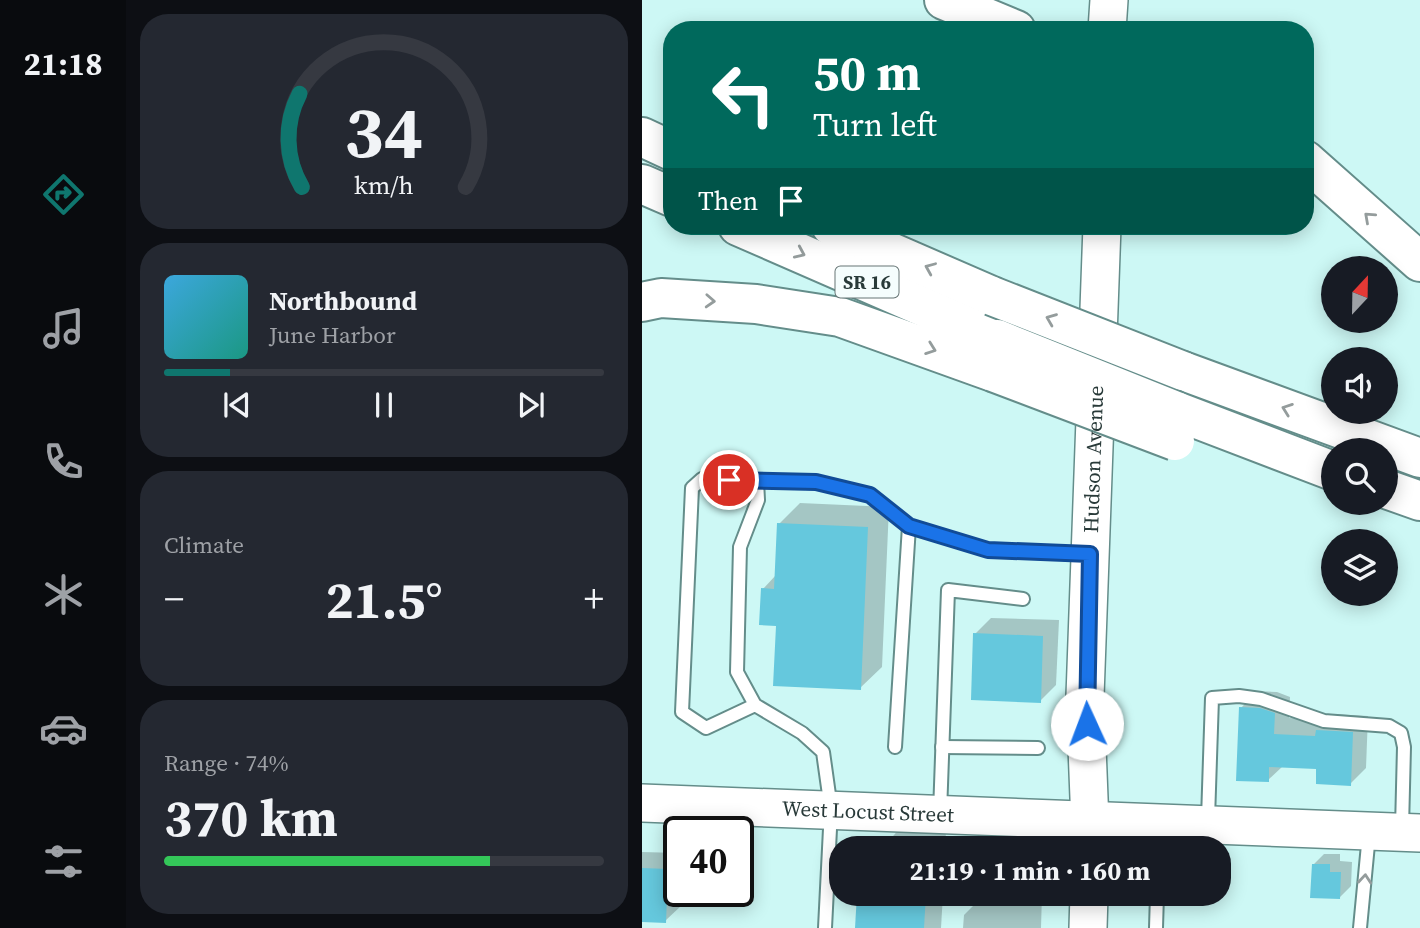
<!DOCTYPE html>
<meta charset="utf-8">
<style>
body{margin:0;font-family:"Source Serif 4",serif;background:#242831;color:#f1f3f6;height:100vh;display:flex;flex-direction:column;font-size:26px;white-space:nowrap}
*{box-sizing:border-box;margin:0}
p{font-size:23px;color:#9ea1a6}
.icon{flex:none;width:38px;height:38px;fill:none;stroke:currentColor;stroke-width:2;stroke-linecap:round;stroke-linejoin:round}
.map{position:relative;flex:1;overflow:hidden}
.side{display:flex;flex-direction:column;gap:14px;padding:14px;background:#0d0f14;width:516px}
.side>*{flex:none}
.top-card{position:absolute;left:21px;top:21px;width:651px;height:214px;border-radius:28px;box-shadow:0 4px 18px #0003;background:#00695c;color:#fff;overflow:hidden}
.needle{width:46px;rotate:22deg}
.tools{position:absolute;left:679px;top:256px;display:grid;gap:14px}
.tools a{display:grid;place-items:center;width:77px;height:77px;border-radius:50%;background:#171b24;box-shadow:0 4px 18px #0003;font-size:35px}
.speed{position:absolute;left:21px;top:816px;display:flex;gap:14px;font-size:35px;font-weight:700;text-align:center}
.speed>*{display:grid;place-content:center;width:91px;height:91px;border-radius:50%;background:#171b24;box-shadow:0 4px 18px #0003;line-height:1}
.speed .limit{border:4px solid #111;border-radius:10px;background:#fff;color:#111}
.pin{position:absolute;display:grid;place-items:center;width:60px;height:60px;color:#fff;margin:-30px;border:4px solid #fff;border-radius:50%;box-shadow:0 2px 7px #0007}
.me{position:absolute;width:77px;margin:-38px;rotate:358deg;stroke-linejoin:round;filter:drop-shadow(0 0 5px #0008)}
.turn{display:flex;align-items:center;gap:24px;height:147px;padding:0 35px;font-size:32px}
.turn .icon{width:91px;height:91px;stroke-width:2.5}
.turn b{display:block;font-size:49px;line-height:60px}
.then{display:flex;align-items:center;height:66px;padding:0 35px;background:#0003;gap:14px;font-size:26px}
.big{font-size:52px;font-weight:700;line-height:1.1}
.side .tile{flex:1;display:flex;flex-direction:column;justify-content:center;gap:10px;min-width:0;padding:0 24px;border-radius:28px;background:#242831}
.side .dial{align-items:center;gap:0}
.dial svg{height:182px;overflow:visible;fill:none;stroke:#363941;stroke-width:7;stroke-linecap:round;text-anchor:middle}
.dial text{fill:#f1f3f6;stroke:none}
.song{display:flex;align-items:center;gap:21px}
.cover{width:84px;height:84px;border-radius:10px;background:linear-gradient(135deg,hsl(200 70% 55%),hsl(170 70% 35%))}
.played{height:7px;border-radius:4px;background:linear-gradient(90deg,#0f766e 15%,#363941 15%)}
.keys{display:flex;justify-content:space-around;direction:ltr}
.heat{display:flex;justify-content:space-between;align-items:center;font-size:38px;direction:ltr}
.charge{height:10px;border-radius:5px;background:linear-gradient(90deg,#34c759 74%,#363941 0)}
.trip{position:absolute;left:187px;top:836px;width:402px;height:70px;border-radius:28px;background:#171b24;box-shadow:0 4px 18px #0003;font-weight:700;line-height:70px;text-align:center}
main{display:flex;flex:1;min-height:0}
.menu{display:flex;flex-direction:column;width:126px;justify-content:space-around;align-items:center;background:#090b0e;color:#9ea1a6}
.menu .icon{width:49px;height:49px}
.menu .current{color:#0f766e}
.menu b{font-size:32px;color:#f1f3f6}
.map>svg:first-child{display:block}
</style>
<main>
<nav class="menu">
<b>21:18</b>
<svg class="icon current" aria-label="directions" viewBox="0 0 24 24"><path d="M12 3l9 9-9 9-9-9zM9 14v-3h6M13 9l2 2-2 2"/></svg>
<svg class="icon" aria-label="music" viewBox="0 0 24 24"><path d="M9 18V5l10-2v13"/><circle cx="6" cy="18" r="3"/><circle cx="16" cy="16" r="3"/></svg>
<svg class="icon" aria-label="phone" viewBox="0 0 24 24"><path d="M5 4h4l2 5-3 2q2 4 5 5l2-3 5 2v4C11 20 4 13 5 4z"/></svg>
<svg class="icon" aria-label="climate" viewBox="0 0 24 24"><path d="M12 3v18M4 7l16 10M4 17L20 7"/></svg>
<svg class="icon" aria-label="car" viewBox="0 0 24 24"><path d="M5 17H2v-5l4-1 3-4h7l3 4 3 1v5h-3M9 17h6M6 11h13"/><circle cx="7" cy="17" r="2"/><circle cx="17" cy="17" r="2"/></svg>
<svg class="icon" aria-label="filters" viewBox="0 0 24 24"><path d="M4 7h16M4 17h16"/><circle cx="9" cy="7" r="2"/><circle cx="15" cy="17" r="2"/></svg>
</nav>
<section class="side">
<div class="tile dial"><svg viewBox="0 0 100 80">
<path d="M14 69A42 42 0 1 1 86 69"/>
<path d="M14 69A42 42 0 0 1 13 28" stroke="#0f766e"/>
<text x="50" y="56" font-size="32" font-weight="700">34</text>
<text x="50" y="72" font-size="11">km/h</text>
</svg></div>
<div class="tile">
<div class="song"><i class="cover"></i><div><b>Northbound</b><p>June Harbor</p></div></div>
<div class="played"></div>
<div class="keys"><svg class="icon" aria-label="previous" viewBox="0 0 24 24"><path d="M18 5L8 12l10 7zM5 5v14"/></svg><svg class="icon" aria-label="pause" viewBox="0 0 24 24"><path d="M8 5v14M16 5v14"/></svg><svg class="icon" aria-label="next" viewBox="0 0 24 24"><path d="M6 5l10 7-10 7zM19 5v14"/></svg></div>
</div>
<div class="tile"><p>Climate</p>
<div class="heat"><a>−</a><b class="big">21.5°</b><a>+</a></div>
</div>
<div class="tile"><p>Range · 74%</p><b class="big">370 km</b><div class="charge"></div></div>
</section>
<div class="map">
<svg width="778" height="928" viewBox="0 0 778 928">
<rect width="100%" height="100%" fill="#cdf8f5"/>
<g fill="#0003">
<path d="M158,503L247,507L240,667L218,688L136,624L121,589L134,575L137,524Z"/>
<path d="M349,618L417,620L414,685L398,701L333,634Z"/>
<path d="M615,691L635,692L648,697L647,718L686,720L692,714L726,716L724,768L708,784L676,767L641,766L626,780L599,708Z"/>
<path d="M258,828L304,831L303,849H240Z"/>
<path d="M374,828H418V849H355Z"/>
<path d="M0,852L37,853L40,905L23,921L0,920Z"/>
<path d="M682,854H698V861L710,862L709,886L698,897L671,865Z"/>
<path d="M216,894H301L299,928H215Z"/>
<path d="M355,894H400L399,928H321L322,915L340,897L355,898Z"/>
</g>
<g fill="#65c8dd">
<path d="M135,523L226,527L219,690L131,686L134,626L117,625L119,588L132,589Z"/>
<path d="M331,633L401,636L399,703L329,700Z"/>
<path d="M597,707L618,708L633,713L632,734L673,736L674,730L711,732L709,786L674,784V769L627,767V782L594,781Z"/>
<path d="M670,864H688V872H699L698,899L668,898Z"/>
<path d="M0,868L26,869L24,923L0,922Z"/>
<path d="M215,894H284L282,928H213Z"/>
</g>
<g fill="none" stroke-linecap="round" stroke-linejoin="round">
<defs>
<g id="lane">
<path d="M115,481L174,482L228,495L267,526L253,747"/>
<path d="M267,526L346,550L445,554"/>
<path d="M113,705L64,728L40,712L50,488L60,479L115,481L116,500L98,547L95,672L113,705L160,733L181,752L189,809L183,928"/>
<path d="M300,747L396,748"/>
<path d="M298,813L306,590L381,599"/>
<path d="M565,849L570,698L597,696L619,699L682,721L747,726L759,733L762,747L760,828"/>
<path d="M514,928L515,894"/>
<path d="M718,928L727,834"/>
</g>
<g id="secondary">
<path d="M465,30L467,0"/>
<path id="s1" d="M0,803L778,833"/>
<path id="s2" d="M449,849L443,696L460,226"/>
<path d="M446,928L447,894"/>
</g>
<g id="highway">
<path d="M302,0L374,30"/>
<path d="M0,137L30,151"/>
<path d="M663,160L778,262"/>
<path d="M0,184L30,197"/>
<path d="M96,226L355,339"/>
<path d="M189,226L350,296"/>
<path d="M0,302L19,298L114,304L198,317L351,372"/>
<path d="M541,371L778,458"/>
<path d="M534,411L691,471"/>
<path d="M744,489L778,501"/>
</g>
</defs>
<use href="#lane" stroke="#648d8a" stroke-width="16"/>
<use href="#secondary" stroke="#648d8a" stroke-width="40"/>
<use href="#highway" stroke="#648d8a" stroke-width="42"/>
<use href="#lane" stroke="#fff" stroke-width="12"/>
<use href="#secondary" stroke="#fff" stroke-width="37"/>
<use href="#highway" stroke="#fff" stroke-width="38"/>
<defs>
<g id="highway-bridge">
<path d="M350,296L541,371"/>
<path d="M355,339L534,411"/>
<path d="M351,372L533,441"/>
</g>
</defs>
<use href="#highway-bridge" stroke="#648d8a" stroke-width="42" stroke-linecap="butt"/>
<use href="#highway-bridge" stroke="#fff" stroke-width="38"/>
</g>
<defs><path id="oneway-chevron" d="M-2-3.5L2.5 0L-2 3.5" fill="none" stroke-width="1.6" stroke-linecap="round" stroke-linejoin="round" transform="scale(1.75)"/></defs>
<g stroke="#949c9c">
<use href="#oneway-chevron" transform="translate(727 217) rotate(-138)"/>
<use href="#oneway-chevron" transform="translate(158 253) rotate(24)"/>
<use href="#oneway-chevron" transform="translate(288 268) rotate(-157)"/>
<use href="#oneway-chevron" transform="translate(68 301) rotate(3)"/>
<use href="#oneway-chevron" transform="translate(409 319) rotate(-158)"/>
<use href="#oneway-chevron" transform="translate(289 349) rotate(20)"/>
<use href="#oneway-chevron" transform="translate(645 409) rotate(-160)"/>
<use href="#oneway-chevron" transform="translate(723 879) rotate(-85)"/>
</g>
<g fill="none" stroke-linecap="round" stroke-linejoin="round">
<defs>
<path id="route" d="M87,480L174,482L228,495L267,526L346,550L448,554L445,724"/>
</defs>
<use href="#route" stroke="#114b97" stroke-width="18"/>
<use href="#route" stroke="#1a73e8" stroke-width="12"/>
</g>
<g text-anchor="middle" stroke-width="5" stroke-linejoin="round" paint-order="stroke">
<rect fill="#f5fdfd" stroke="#667474" stroke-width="2" x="193.5" y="266.5" width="63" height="31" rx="5"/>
<g font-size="19" font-weight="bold" fill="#293a39">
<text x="225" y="289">SR 16</text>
</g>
<g font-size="21" fill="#293a39" stroke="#f5fdfd">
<text dy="7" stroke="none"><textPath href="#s2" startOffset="390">Hudson Avenue</textPath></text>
<text dy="7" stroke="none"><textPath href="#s1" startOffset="226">West Locust Street</textPath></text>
</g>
</g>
</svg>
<div class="tools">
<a><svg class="needle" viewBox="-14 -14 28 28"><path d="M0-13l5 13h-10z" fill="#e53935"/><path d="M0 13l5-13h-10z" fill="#9ea1a6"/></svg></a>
<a><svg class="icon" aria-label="sound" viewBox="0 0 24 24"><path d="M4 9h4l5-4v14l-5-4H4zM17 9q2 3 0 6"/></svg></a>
<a><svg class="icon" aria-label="search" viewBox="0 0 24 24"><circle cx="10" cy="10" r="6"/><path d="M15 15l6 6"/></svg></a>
<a><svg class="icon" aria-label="layers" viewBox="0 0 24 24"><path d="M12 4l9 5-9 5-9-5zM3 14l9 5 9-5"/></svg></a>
</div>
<div class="speed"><div class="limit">40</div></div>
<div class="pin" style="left:87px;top:480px;background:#d93025"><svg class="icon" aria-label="arrive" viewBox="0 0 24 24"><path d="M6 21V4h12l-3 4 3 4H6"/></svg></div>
<svg class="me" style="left:445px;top:724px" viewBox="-20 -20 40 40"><circle r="19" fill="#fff"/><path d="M0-13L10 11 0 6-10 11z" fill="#1a73e8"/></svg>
<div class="trip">21:19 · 1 min · 160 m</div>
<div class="top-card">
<div class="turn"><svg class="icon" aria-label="left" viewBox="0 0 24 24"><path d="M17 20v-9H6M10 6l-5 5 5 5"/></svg><div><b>50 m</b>Turn left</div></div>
<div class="then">Then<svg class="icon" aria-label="arrive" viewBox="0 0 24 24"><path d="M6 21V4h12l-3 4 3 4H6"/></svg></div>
</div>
</div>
</main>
